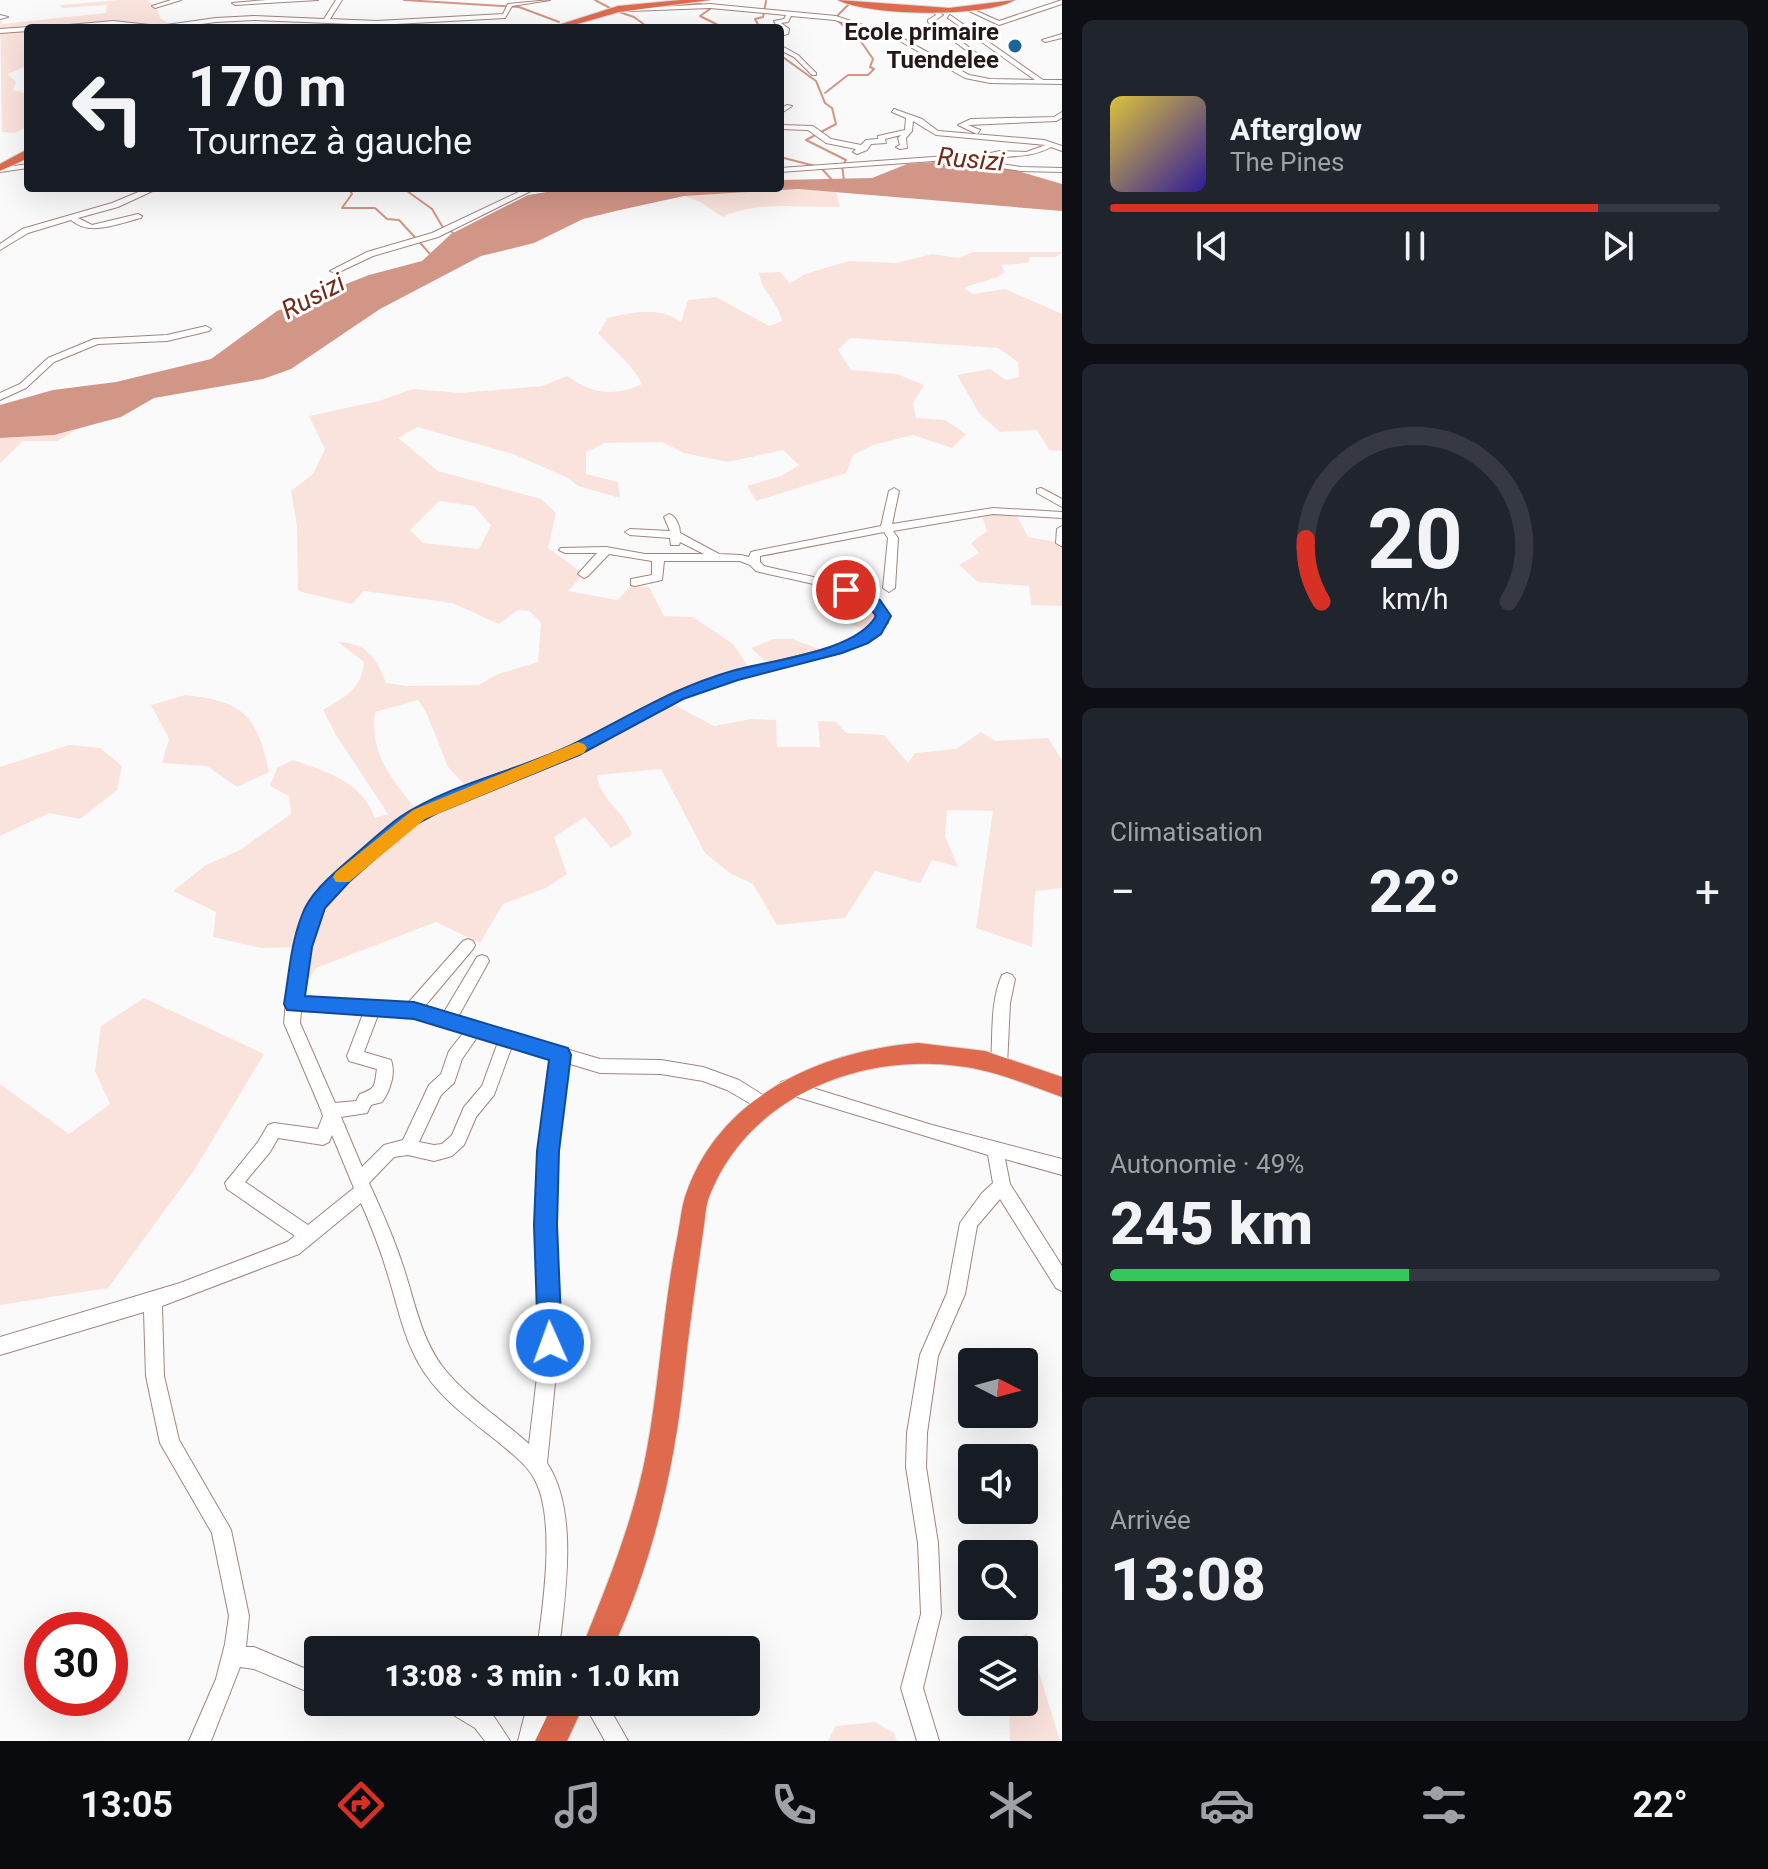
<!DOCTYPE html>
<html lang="fr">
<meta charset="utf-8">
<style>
body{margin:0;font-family:Roboto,sans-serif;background:#20242c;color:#f1f3f6;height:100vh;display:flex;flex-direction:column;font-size:30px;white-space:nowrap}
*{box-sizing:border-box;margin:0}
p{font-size:26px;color:#9ea1a6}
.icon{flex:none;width:44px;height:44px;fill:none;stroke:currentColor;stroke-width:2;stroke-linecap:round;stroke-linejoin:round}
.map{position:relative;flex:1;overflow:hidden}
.drawer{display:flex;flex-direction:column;gap:20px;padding:20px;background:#0d0f14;width:706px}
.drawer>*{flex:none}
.hud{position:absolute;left:24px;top:24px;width:760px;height:168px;border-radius:8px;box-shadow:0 8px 32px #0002;background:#171b24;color:#f1f3f6;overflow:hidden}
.needle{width:52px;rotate:96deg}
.controls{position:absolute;left:958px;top:1348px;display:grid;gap:16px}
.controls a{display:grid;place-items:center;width:80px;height:80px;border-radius:8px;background:#171b24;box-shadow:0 8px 32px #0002;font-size:40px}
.speed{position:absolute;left:24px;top:1612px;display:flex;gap:16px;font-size:40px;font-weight:700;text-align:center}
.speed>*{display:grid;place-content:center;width:104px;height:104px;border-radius:50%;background:#171b24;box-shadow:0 8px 32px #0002;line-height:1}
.speed .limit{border:12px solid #d22;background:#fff;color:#111}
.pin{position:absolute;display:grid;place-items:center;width:68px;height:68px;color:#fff;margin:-34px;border:4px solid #fff;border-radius:50%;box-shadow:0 2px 8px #0007}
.me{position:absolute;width:88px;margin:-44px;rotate:358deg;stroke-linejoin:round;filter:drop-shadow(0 0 6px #0008)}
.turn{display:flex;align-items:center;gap:28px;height:168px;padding:0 32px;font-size:36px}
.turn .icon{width:104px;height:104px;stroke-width:2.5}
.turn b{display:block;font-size:56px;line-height:68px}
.big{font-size:60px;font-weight:800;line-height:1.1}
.drawer .card{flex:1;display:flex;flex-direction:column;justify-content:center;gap:12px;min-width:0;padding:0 28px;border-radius:12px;background:#20242c}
.drawer .dial{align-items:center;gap:0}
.dial svg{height:208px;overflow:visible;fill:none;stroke:#363941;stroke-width:7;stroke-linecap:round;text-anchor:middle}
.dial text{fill:#f1f3f6;stroke:none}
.song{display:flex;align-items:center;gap:24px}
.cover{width:96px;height:96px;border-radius:12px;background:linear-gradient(135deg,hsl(50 70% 55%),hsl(250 70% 35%))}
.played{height:8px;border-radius:4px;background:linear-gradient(90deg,#d93025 80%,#363941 80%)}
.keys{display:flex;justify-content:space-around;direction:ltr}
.heat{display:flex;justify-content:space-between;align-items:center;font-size:44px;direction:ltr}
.charge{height:12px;border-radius:6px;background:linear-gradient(90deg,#34c759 49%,#363941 0)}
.trip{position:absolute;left:304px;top:1636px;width:456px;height:80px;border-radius:8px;background:#171b24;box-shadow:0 8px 32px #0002;font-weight:800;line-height:80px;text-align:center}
.dock{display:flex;height:128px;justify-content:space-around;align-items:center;background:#090b0e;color:#9ea1a6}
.dock .icon{width:56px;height:56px}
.dock .active{color:#d93025}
.dock b{font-size:36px;color:#f1f3f6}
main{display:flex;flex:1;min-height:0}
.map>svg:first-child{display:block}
</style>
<main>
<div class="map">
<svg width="1062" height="1741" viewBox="0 0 1062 1741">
<rect width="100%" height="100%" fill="#fafafa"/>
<g fill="#fbe3dd" fill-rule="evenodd">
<path d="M119,0H148L158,11L160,18L167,22L169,28H28V65L8,74L16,82L13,90L28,94V126L15,133L2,132L0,17L2,24L106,13L107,5L62,8L61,5Z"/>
<path d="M798,189L836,192L840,207C801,208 759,200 723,217L700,202L684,196Z"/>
<path d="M973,252H1062L1056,257H1030L1028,263L1001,265L1005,272C994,282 977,281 964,288L973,294L1005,289L1062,314V451L1049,450L1037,430L1000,432L979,413L957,375L990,369L1006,380L1019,377L1018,362L998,348L850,338L838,350L851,370L897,374L924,385L913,403L916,418L945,420L966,434L952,448L913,435L873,445L853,455L846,473L756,501L747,486L781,476L799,465L783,450L728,462L684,453L662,442L605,443L586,452V474L618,482L620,498L578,486L568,478L513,454L417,427L398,438L438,471L541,499L556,513L548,548L584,574L568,591L617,600L631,586L649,587L664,616L693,617L733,644L752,672L667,701L714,726L752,719L776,720L777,747H820L818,721L836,722L846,733L884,735L908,763L915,753L956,749L981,732L995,741L1048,738L1062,760V888L1035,891L1032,947L976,928L993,811L947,810L945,836L958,867L932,860L920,883L875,871L845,918L777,925L753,884L731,874L705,853L661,769L597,775C600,801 625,811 632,835L611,848L585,817L554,837L567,874L546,888L503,904L480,943L436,922L316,968L294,1004L302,947L261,948L213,937L216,912L173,891L206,865L240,850L291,814L289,796L270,786L277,768L293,760C327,772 361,781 375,818L388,814L336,735L323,710C345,697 362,689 364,662L338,642C367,643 376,657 386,683L407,686L479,685L498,674L538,662L541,622L529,611L518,610L499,624L452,603L364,591L352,604L298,591L297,526L291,491L313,474L325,449L309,416L379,401L413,389L461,393L542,386L567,376C593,394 613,397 642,384C632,363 613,351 598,333L608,318C633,312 659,306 681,322L688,300L716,297L769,326L782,321C777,299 762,293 759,273L780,272L790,283L805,274L849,261L896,263L933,254L958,258ZM439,501L474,506L491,525L479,549L423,543L410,530ZM418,700L426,712L448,767L472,793L413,806C389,775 370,753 375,712Z"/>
<path d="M80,428L57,441H23L0,463V438L54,435Z"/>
<path d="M1015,512L1028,537L1062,543V606L1031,605L1029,586L978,582L959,565L979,553L971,543L987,531L982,516Z"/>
<path d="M873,601L890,614L875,634L842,621L841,602Z"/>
<path d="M773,639H792L830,653L770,666L751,648Z"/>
<path d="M185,695C242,701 257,714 269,772L237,787L207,766L162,763L169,739L151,705Z"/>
<path d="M69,745L100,748L122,766L117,790L80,819L49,813L0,836V767Z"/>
<path d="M144,998L264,1054L195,1169L108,1288L0,1305V1084L69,1134L110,1104L95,1071L101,1026Z"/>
<path d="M1027,1633L1060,1741H1010L1009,1702H1024V1650H1010L1012,1643Z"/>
<path d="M875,1722L894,1733L897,1741H828L836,1726Z"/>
</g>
<path fill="#d29687" d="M949,161L1014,170L1062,184V211L798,189L684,196L620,210L583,219L534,243L481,256L380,309L291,369L263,379L154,398L121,417L54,435L0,438V405L53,390L116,382L211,359L277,311L369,275L422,261L451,234L528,195L572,188H780V180L872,178L907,164Z"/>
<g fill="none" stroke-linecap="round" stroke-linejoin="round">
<g stroke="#d29687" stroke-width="2">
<path d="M404,0L519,7L559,22"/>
<path d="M595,0L610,8"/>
<path d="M661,6L700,4L710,9L700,16L724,28"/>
<path d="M616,11L634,17L649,28"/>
<path d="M837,16L850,3"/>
<path d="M627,28L643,25"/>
<path d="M760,28L755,19L763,17L766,1"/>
<path d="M780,55L816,81L825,103L832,108L836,124L806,140L846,160L842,166L844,180"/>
<path d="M825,93L848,75H868L874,69L870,67L873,59L862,43L836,19"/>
<path d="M780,157L815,166"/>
<path d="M822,169L833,181"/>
<path d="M349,188L352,194L342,208H375L387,219L399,220L432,256"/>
<path d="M403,188L432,209L442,226L455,234"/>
</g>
<defs>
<g id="minor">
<path d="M171,0H181L155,8L152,6Z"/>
<path d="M267,0H318L235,5L232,3Z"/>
<path d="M336,0H342L330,19L377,21L503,14L508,4L550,0L512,6L505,18L377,25L254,20L216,22L172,28L113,25L36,28L113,21L159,26L216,18L254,16L324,19Z"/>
<path d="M1062,0V4L999,25L967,10L972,9L999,21Z"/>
<path d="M710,4L836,16L902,38L969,75L990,79L1035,80L948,18L950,15L1043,80H1062V84L990,83L965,78L898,40L835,20L791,16L788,22L781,23L789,29L788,34L780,36L783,30L778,28L774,21L784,19L786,15L710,8L629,11L626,9Z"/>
<path d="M932,10H936L943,15L934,21L994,66V68H990L928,22V20L936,15Z"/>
<path d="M0,15L8,17L0,19Z"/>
<path d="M28,28V31L0,33V29L28,27L30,28Z"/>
<path d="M1062,34V38L1045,42L1042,40Z"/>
<path d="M780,45L798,55L816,73V75H812L794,57L780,50Z"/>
<path d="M787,105L792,106L780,114V109Z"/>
<path d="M894,109L922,119L938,131L1044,140L1062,146V151L1051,147C1028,160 1004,154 979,160H976V156L1000,151L1026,152L1046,145L936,135L913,121L912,131L906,138L907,148L900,149L896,147L900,145L898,138L901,135L885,139L886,143L871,144L867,150L857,154L853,152L856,149L826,143L808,130L780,129V125L813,126L831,139L861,145L866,140L878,139V136L905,130L906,118L892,112Z"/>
<path d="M1062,112V118L1056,121L968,125L980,130L977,134L958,125L971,119L1054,117Z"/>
<path d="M947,156L1021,167L1062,168V172L1021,171L947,160L780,172V168Z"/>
<path d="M28,164V168L0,172V168Z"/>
<path d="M148,188H159L118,207L78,218L92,225L138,214L142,216L141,218C119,223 90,237 71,220L28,233L0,250V244L22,229L112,203Z"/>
<path d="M527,188H537L438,237L373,256L337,273L330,271L367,252L432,233Z"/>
<path d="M206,326L211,329L209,331L167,341L98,344L54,362L26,388L0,400V393L20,384L48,358L94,339L167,335Z"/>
<path d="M894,488L899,491L892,524L993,508L1062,512V518L993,514L893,531L898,538L895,588L889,592L883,588L888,538L884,532L760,556V562L764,566C801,576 862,581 887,611L888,623L866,642L841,653L737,679L682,698L578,754L435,812L410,827L349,880L323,906L319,914L304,981L302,998L408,1003L463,941L468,939L473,941L475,945L473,949L424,1007L444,1012L477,957L482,955L487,957L489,961L458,1017L600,1059L661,1060L703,1067L739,1080L769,1099L771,1104L769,1109L763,1111L727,1090L703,1081L661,1074L600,1073L567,1063L556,1151L555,1225L559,1343L547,1463C579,1511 565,1595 559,1650H537C543,1606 556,1520 535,1480C527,1464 511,1453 497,1441C468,1418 438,1397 419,1364C403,1336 397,1303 387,1272C380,1248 371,1226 361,1203L299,1254L162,1306L164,1376L179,1440L231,1530L249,1616L246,1647H254L318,1674V1696L254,1669L240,1667L211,1741H189L216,1679L225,1644L229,1616L212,1533L160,1443L146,1376L144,1312L0,1355V1337L180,1283L287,1242L295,1236L227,1189L225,1183L258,1142L268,1125L274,1123L318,1129L323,1116L321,1110L284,1023L288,981L305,914L313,898L339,872L400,819L425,804L568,748L674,692L730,673L833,647L858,636L876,622L875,612C847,586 793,581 756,571L750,565L740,561H664L662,580L635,586L631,585V579L652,575V561L609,554L588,576L584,578L578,574L597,553H565L559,550L561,548L606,547L645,554H704L680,542L679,545H671L670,538L630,535L625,532L630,529L670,531L664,517L669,514C676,516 680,526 680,533L719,554L741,555L749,557L751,552L755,551L881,526L889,491ZM301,1011L363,1014L347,1056L349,1061L377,1069C374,1086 377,1088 360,1094L356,1101L335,1103L300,1023ZM378,1015L414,1016L464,1032L449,1051L441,1074L429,1085L403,1140L384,1145L362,1167L341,1117L367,1113L371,1105L382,1102C390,1091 396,1074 391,1060L364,1052ZM478,1036L498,1042L482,1086L464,1107L452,1135L442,1144L434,1145L419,1142L441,1095L454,1083L462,1059ZM512,1046L552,1058L540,1151L537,1225L541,1343L529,1444C500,1418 466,1397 442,1366C420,1336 414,1298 402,1263C393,1236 381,1209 369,1183L394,1157L408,1155L434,1161L452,1156L464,1145L476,1117L494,1095ZM332,1135L354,1188L308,1225L245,1182L270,1152L278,1138L323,1145L329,1142Z"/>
<path d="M1041,488L1062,499V507L1037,493V489Z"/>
<path d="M1062,526V546H1061L1056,543L1057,529Z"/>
<path d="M1007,973L1012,975L1015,979L1010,1003L1007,1066L1005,1071L999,1073L993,1071L991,1066C993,1036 990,1002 1002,975Z"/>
<path d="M787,1080L932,1125L1062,1159V1175L1005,1159L1010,1184L1062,1266V1291L1056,1288L1000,1199L977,1226L965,1294L938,1356L927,1433L926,1467L938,1543L941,1614L923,1688L939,1741H917L901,1688L921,1614L918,1543L906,1467L907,1433L920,1355L947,1293L960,1223L982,1193L993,1183L988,1155L781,1092L779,1087L781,1082Z"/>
<path d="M442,1702H474L491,1712L510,1741H485L475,1728L445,1710Z"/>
<path d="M528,1702H550L540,1741H518Z"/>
<path d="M583,1702H606L628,1741H605Z"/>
</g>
<g id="highway">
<path d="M681,0H710L619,12L563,28H549L618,6Z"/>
<path d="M838,0L949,8L1015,0C984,18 869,16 838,0Z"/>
<path d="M28,149V158L0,171V164Z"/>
<path d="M918,1043L985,1051L1062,1077V1097C1028,1085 994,1070 958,1066C859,1053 747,1097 709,1197C705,1208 705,1221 703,1232C696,1280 689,1328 684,1376C674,1472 652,1563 612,1650H581C608,1583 634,1520 647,1449C660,1379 663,1308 677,1239C680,1225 681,1210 685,1197C718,1096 821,1051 918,1043Z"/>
<path d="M554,1702H585L567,1741H535Z"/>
</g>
</defs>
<use href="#minor" stroke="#a2857d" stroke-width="2"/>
<use href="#highway" stroke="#d8d6d5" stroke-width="2"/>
<use href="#minor" fill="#fff" fill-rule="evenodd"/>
<use href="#highway" fill="#e06a4e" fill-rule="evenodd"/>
</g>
<path fill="#1a73e8" stroke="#114b97" stroke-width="2" d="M846,585L880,600L891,616L881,634L868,643L842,653L738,680L683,699L579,755L437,813L411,827L350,881L325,908L312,947L305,996L414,1002L568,1048L571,1055L559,1151L557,1225L562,1343L558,1352L550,1355L542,1352L538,1343L534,1225L537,1151L549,1060L414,1019L287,1010L284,1004C289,974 291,943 302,915C310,893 332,875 349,860C366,846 382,830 400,817C450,784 513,772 567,747C623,720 672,688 732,671C770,660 856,652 876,616L869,607L841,593V586Z"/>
<path fill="#f59e0b" d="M578,742L584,744L587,748L584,753L425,819L349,882H336L333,877L336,872L413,810Z"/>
<circle fill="#1c6599" stroke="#fff" stroke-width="3" cx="1015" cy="46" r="8"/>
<g text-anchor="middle" stroke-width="6" stroke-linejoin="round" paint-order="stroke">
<g font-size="24" font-weight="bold" fill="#241916" stroke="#fff" text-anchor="end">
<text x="999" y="40">Ecole primaire<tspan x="999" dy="28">Tuendelee</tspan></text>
</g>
<g font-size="26" font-style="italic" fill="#712918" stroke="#fff">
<text transform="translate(971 159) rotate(5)" y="9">Rusizi</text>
<text transform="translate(313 296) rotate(-28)" y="9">Rusizi</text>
</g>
</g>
</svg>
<div class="controls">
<a><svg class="needle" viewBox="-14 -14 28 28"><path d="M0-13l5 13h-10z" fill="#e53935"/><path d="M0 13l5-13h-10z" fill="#9ea1a6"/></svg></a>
<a><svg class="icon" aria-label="sound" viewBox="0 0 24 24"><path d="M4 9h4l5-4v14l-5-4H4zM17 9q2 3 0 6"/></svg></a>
<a><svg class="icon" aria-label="search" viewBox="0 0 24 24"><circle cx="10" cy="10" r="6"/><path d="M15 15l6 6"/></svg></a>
<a><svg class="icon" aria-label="layers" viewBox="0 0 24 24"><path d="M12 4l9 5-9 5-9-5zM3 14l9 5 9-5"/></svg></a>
</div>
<div class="speed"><div class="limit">30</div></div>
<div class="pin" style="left:846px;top:590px;background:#d93025"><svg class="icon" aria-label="arrive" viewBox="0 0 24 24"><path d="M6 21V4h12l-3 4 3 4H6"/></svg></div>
<svg class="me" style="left:550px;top:1343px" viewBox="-20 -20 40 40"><circle r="17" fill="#1a73e8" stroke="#fff" stroke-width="3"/><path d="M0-11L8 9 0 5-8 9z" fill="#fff"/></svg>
<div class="trip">13:08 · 3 min · 1.0 km</div>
<div class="hud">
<div class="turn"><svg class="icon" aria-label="left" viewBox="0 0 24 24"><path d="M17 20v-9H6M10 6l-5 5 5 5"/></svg><div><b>170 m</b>Tournez à gauche</div></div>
</div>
</div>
<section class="drawer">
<div class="card">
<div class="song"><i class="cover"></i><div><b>Afterglow</b><p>The Pines</p></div></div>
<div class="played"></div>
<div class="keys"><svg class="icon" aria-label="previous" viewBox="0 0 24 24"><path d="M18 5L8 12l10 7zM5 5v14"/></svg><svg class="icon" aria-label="pause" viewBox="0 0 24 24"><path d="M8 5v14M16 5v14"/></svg><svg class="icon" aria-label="next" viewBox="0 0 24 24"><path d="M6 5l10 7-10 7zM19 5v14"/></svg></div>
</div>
<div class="card dial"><svg viewBox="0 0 100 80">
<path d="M14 69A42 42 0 1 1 86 69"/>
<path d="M14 69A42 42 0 0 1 8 45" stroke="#d93025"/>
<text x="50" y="56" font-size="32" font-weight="700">20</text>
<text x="50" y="72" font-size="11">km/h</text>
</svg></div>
<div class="card"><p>Climatisation</p>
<div class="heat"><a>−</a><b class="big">22°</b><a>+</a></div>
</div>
<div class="card"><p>Autonomie · 49%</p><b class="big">245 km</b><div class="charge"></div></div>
<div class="card"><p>Arrivée</p><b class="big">13:08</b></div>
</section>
</main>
<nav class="dock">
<b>13:05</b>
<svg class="icon active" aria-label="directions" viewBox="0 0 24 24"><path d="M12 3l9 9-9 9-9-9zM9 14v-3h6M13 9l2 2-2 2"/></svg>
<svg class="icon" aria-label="music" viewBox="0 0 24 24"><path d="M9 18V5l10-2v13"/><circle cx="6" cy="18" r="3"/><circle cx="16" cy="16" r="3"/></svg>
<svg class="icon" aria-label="phone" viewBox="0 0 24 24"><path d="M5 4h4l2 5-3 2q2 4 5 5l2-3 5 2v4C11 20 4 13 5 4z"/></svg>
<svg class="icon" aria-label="climate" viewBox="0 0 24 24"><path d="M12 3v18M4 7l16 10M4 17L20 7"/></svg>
<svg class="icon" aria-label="car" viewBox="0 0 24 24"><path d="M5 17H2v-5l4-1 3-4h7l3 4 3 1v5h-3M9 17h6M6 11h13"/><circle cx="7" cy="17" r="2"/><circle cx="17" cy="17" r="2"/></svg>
<svg class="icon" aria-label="filters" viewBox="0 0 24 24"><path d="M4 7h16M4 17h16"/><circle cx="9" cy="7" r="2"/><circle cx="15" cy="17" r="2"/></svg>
<b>22°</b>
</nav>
